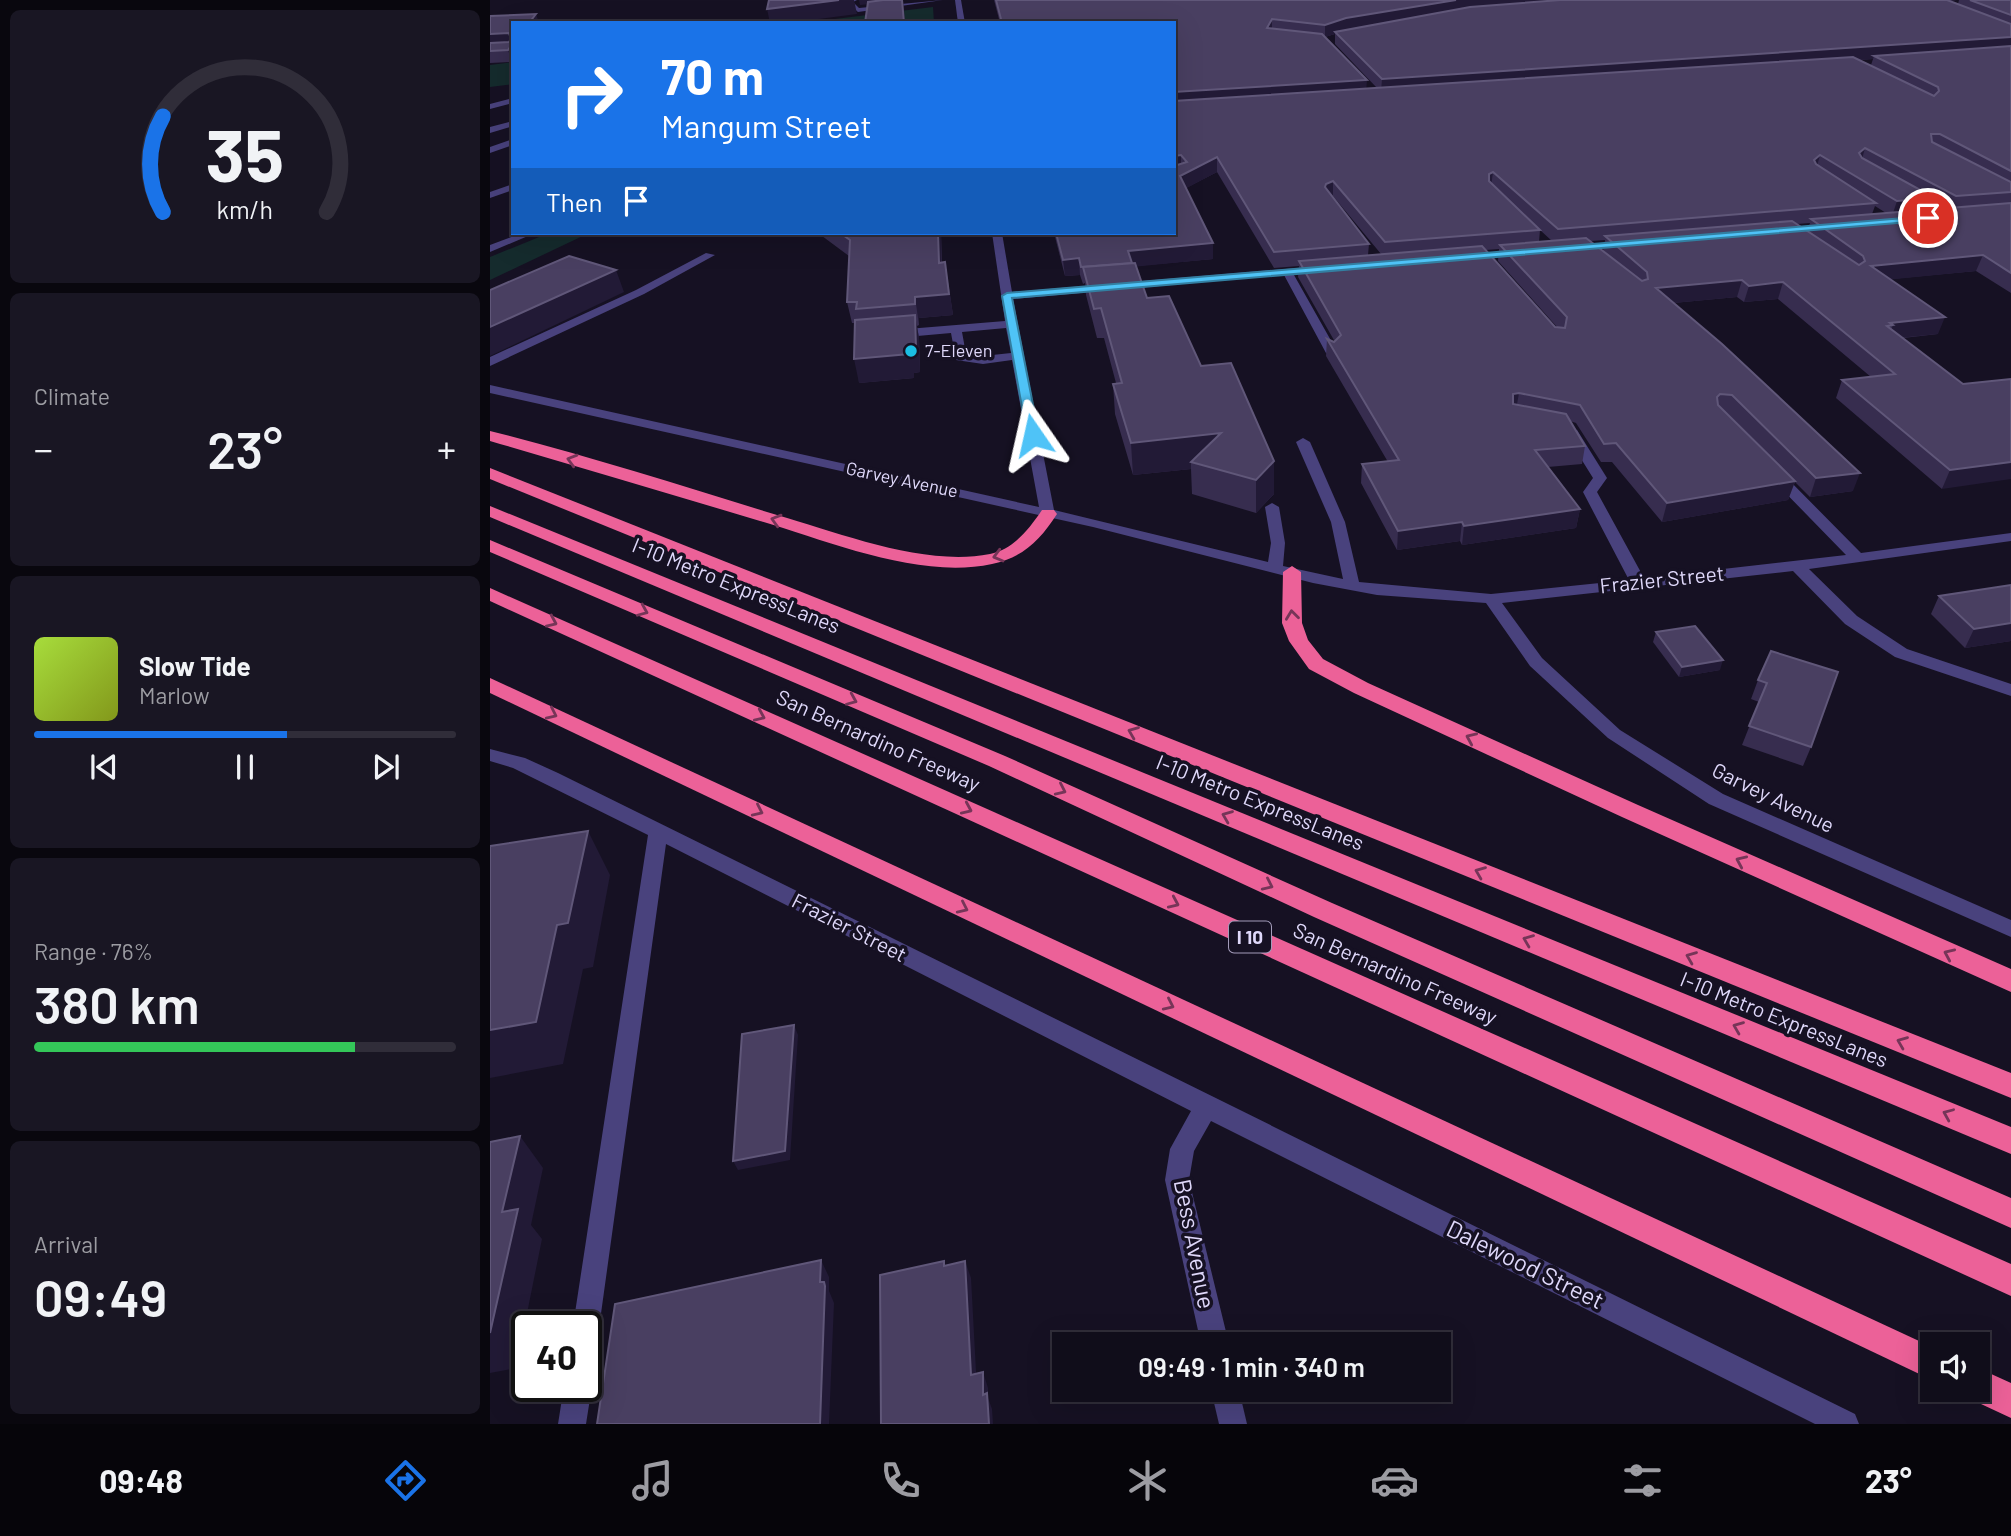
<!DOCTYPE html>
<meta charset="utf-8">
<style>
body{margin:0;font-family:Barlow,sans-serif;background:#191623;color:#f1f3f6;height:100vh;display:flex;flex-direction:column;font-size:26px;white-space:nowrap}
*{box-sizing:border-box;margin:0}
p{font-size:23px;color:#9c9ca2}
.icon{flex:none;width:38px;height:38px;fill:none;stroke:currentColor;stroke-width:2;stroke-linecap:round;stroke-linejoin:round}
.map{position:relative;flex:1;overflow:hidden}
.details{display:flex;flex-direction:column;gap:10px;padding:10px;background:#09070e;width:490px}
.details>*{flex:none}
.top-card{position:absolute;left:21px;top:21px;width:665px;height:214px;border-radius:0px;box-shadow:0 7px 28px #0002,0 0 0 2px #302d39;background:#1a73e8;color:#fff;overflow:hidden}
.fabs{position:absolute;left:1430px;top:1332px;display:grid;gap:14px}
.fabs a{display:grid;place-items:center;width:70px;height:70px;border-radius:0px;background:#100d1a;box-shadow:0 7px 28px #0002,0 0 0 2px #302d39;font-size:35px}
.speed{position:absolute;left:21px;top:1311px;display:flex;gap:14px;font-size:35px;font-weight:700;text-align:center}
.speed>*{display:grid;place-content:center;width:91px;height:91px;border-radius:50%;background:#100d1a;box-shadow:0 7px 28px #0002,0 0 0 2px #302d39;line-height:1}
.speed .limit{border:4px solid #111;border-radius:10px;background:#fff;color:#111}
.pin{position:absolute;display:grid;place-items:center;width:60px;height:60px;color:#fff;margin:-30px;border:4px solid #fff;border-radius:50%;box-shadow:0 2px 7px #0007}
.me{position:absolute;width:77px;margin:-38px;rotate:349deg;stroke-linejoin:round;filter:drop-shadow(0 0 5px #0008)}
.turn{display:flex;align-items:center;gap:24px;height:147px;padding:0 35px;font-size:32px}
.turn .icon{width:91px;height:91px;stroke-width:2.5}
.turn b{display:block;font-size:49px;line-height:60px}
.then{display:flex;align-items:center;height:66px;padding:0 35px;background:#0003;gap:14px;font-size:26px}
.big{font-size:52px;font-weight:600;line-height:1.1}
.details .widget{flex:1;display:flex;flex-direction:column;justify-content:center;gap:10px;min-width:0;padding:0 24px;border-radius:10px;background:#191623}
.details .dial{align-items:center;gap:0}
.dial svg{height:182px;overflow:visible;fill:none;stroke:#302d39;stroke-width:7;stroke-linecap:round;text-anchor:middle}
.dial text{fill:#f1f3f6;stroke:none}
.song{display:flex;align-items:center;gap:21px}
.cover{width:84px;height:84px;border-radius:10px;background:linear-gradient(135deg,hsl(80 70% 55%),hsl(70 70% 35%))}
.played{height:7px;border-radius:4px;background:linear-gradient(90deg,#1a73e8 60%,#302d39 60%)}
.keys{display:flex;justify-content:space-around;direction:ltr}
.heat{display:flex;justify-content:space-between;align-items:center;font-size:38px;direction:ltr}
.charge{height:10px;border-radius:5px;background:linear-gradient(90deg,#34c759 76%,#302d39 0)}
.trip{position:absolute;left:562px;top:1332px;width:399px;height:70px;border-radius:0px;background:#100d1a;box-shadow:0 7px 28px #0002,0 0 0 2px #302d39;font-weight:600;line-height:70px;text-align:center}
.menu{display:flex;height:112px;justify-content:space-around;align-items:center;background:#06050a;color:#9c9ca2}
.menu .icon{width:49px;height:49px}
.menu .selected{color:#1a73e8}
.menu b{font-size:32px;color:#f1f3f6}
main{display:flex;flex:1;min-height:0}
.map>svg:first-child{display:block}
</style>
<main>
<section class="details">
<div class="widget dial"><svg viewBox="0 0 100 80">
<path d="M14 69A42 42 0 1 1 86 69"/>
<path d="M14 69A42 42 0 0 1 14 27" stroke="#1a73e8"/>
<text x="50" y="56" font-size="32" font-weight="700">35</text>
<text x="50" y="72" font-size="11">km/h</text>
</svg></div>
<div class="widget"><p>Climate</p>
<div class="heat"><a>−</a><b class="big">23°</b><a>+</a></div>
</div>
<div class="widget">
<div class="song"><i class="cover"></i><div><b>Slow Tide</b><p>Marlow</p></div></div>
<div class="played"></div>
<div class="keys"><svg class="icon" aria-label="previous" viewBox="0 0 24 24"><path d="M18 5L8 12l10 7zM5 5v14"/></svg><svg class="icon" aria-label="pause" viewBox="0 0 24 24"><path d="M8 5v14M16 5v14"/></svg><svg class="icon" aria-label="next" viewBox="0 0 24 24"><path d="M6 5l10 7-10 7zM19 5v14"/></svg></div>
</div>
<div class="widget"><p>Range · 76%</p><b class="big">380 km</b><div class="charge"></div></div>
<div class="widget"><p>Arrival</p><b class="big">09:49</b></div>
</section>
<div class="map">
<svg width="1521" height="1424" viewBox="0 0 1521 1424">
<rect width="100%" height="100%" fill="#161123"/>
<g fill="#152b2d">
<path d="M443,7L444,23H312Z"/>
<path d="M23,62V84L0,87V65Z"/>
<path d="M59,233H99L0,280V257Z"/>
</g>
<g fill="none" stroke-linecap="round" stroke-linejoin="round">
<g fill="#49427d" fill-rule="evenodd">
<path d="M354,0H367L363,2L369,8L453,0L368,12Z"/>
<path d="M465,0H471L475,23H468Z"/>
<path d="M23,98V103L0,109V104Z"/>
<path d="M23,121V126L0,133V127Z"/>
<path d="M23,139V145L0,153V147Z"/>
<path d="M23,184V190L0,198V192Z"/>
<path d="M32,233H45L0,252V245Z"/>
<path d="M502,233H512L522,292L831,266L836,269L831,272L804,275L848,353L842,357L836,353L794,275L523,299L564,510L778,562L781,543L775,507L782,503L789,507L795,543L793,566L853,579L841,522L806,442L813,438L820,442L855,522L869,582L1001,594L1139,580L1093,492L1103,478L1075,433L1082,429L1087,430L1117,478L1107,492L1154,578L1356,555L1281,478L1279,475L1286,471L1291,472L1371,553L1521,533V541L1319,569L1367,616L1417,649L1521,684V696L1405,657L1355,624L1303,571L1012,603L1052,658L1130,730L1233,794L1521,920V937L1219,804L1118,738L1040,666L996,603L887,595L823,583L603,527L0,393V385L549,507L522,360L493,364L466,360L461,333L405,338L399,334L405,330L515,321ZM516,328L521,353L493,356L476,354L472,332Z"/>
<path d="M216,253L225,255L154,294L0,366V357L146,290Z"/>
<path d="M0,749L35,758L68,773L1365,1414L1369,1424H1325L721,1121L704,1151L699,1180L739,1344H711L675,1180L680,1149L701,1111L176,844L109,1328L106,1338L96,1341V1326H83L158,835L23,768L0,761Z"/>
<path d="M96,1376L102,1386L96,1424H68L74,1386H96Z"/>
<path d="M721,1390H749L757,1424H729Z"/>
</g>
<g fill="#ec6198" fill-rule="evenodd">
<path d="M0,431C96,455 192,486 287,515C350,533 434,567 500,554C524,549 539,529 552,510H564L567,514C550,540 534,557 502,564C430,580 338,541 270,521C180,494 90,467 0,441Z"/>
<path d="M0,468L1521,1073V1098L0,479Z"/>
<path d="M0,506L1521,1127V1154L0,517Z"/>
<path d="M0,540L515,756L842,903L1521,1198V1228L824,917L499,766L0,552Z"/>
<path d="M802,566L811,572L812,623L818,640L833,659L878,683L1148,805L1521,969V992L1132,817L864,693L819,669L799,641L792,623L793,572Z"/>
<path d="M0,588L1521,1264V1296L0,601Z"/>
<path d="M0,678L1442,1347V1380L0,693Z"/>
<path d="M1488,1368L1521,1383V1418L1476,1397L1473,1390H1488Z"/>
</g>
</g>
<g fill="#372d4f" fill-rule="evenodd">
<path d="M504,0H1467L1459,1L1468,4L1469,0H1521V293L1486,271L1401,279L1448,334L1413,338L1473,384L1521,379L1452,489L1346,398L1352,380L1381,377L1288,299L1254,302L1247,297L1183,303L1363,491L1320,497L1305,482L1298,500L1172,522L1122,462H1111L1086,423L1080,421L1095,446L1092,464L1058,467L1090,509L1086,528L972,545L970,541L907,550L871,483L872,464L898,462L836,356L837,339L845,342L808,277L809,266L784,268L727,172L696,188L723,259L646,266L657,298L711,366L784,494L766,513L702,494L701,469L643,475L625,414L623,384L626,383L614,338H607L596,295L595,283L593,284L590,275L575,276L564,233H684V23H510ZM845,34V44L887,88L876,89L835,37ZM1383,59L1381,65L1369,60ZM842,196H843L891,254L878,255L879,244ZM1443,202L1455,208L1441,209ZM1385,206L1396,213L1382,214ZM1320,223L1317,231L1307,224ZM1050,230L1062,241L1049,242ZM1115,240L1113,251L1101,241ZM1009,249L1008,261L1067,327H1065L996,250Z"/>
<path d="M0,16L23,23L22,62L0,63Z"/>
<path d="M328,233H451L452,262H455L463,315L429,318V325L427,326L429,338L430,372L424,373V378L369,383L365,323H362L357,302L359,256Z"/>
<path d="M1521,585V641L1475,648L1441,614L1449,596Z"/>
<path d="M1166,632L1230,670L1189,677L1163,642Z"/>
<path d="M1281,651L1321,747L1313,766L1252,745L1269,702L1261,699L1268,680Z"/>
</g>
<g fill="#221a36">
<path d="M349,0H364L367,14L298,23H280L277,9Z"/>
<path d="M369,0H413L415,23H414L412,1L370,5Z"/>
<path d="M966,0H1113L845,32V34L835,37V25L856,18Z"/>
<path d="M46,14L49,23H39Z"/>
<path d="M782,19V31L777,28Z"/>
<path d="M19,33L23,43L22,62L18,50L0,46V34Z"/>
<path d="M1521,37V49L1384,56L1383,59L891,92L892,79Z"/>
<path d="M877,80L876,93L684,105V92Z"/>
<path d="M1375,148L1371,163L1369,153Z"/>
<path d="M691,155V170L684,171V156Z"/>
<path d="M1330,155L1326,170L1324,160Z"/>
<path d="M727,157V172L691,191L690,176Z"/>
<path d="M1003,172L1001,187L997,188L999,174Z"/>
<path d="M843,181V196L836,199L835,203L836,184Z"/>
<path d="M1445,198L1439,213L1402,216L1407,201Z"/>
<path d="M448,233H451L452,283L449,263Z"/>
<path d="M723,243V259L642,267L638,251Z"/>
<path d="M1493,255L1486,271L1376,282L1381,266Z"/>
<path d="M589,258L590,275L575,276L573,260Z"/>
<path d="M455,262L463,315L429,318V325L425,297Z"/>
<path d="M126,270L134,292L0,356V327Z"/>
<path d="M1252,280L1247,297L1162,305L1166,288Z"/>
<path d="M1293,282L1288,299L1254,302L1259,286Z"/>
<path d="M425,315L429,338L430,372L424,373V378L369,383L364,359L419,349Z"/>
<path d="M1455,317L1448,334L1398,339L1403,325L1400,323Z"/>
<path d="M1029,393L1026,410L1020,412L1023,394Z"/>
<path d="M731,433L701,462V469L643,475L641,443Z"/>
<path d="M784,461V494L766,513V480Z"/>
<path d="M1521,462V479L1452,489L1460,470Z"/>
<path d="M1370,473L1363,491L1320,497L1326,478Z"/>
<path d="M1305,481L1298,500L1172,522L1177,503Z"/>
<path d="M1090,509L1086,528L972,545L974,526Z"/>
<path d="M972,522L970,541L907,550L908,531Z"/>
<path d="M1521,623V641L1475,648L1484,629Z"/>
<path d="M1233,660L1230,670L1189,677L1192,667Z"/>
<path d="M98,831L120,875L103,967L93,969L73,1064L0,1078V1030L67,925Z"/>
<path d="M304,1025L308,1035L300,1160L248,1170L243,1161Z"/>
<path d="M30,1136L53,1168L41,1225L52,1239L26,1368L0,1373V1333L12,1212Z"/>
<path d="M331,1260L339,1277V1291L344,1303L339,1424H330Z"/>
<path d="M475,1261L481,1278L487,1390L481,1375Z"/>
<path d="M493,1372L498,1388V1398L502,1409L503,1424H499L493,1395Z"/>
</g>
<g fill="#493f61" stroke="#605779" stroke-width="2">
<path d="M279,0H349L277,9Z"/>
<path d="M393,0H412L414,23H375L378,2Z"/>
<path d="M506,0H966L856,18L835,25L782,19L777,28L832,34L877,80L684,92V23H512Z"/>
<path d="M1070,0H1457L1521,24V37L892,79L845,32L980,7Z"/>
<path d="M1480,0H1521V15Z"/>
<path d="M46,14L39,23H23V43L18,50L0,51V43L19,42L21,39L19,33L0,34V16Z"/>
<path d="M1521,46V171L1450,134H1441L1442,142L1521,182V192L1466,196L1375,148L1369,153L1372,158L1445,198L1407,201L1330,155L1324,160L1326,164L1386,203L1068,229L1003,172L999,174V181L1050,230L895,242L843,181L836,184L835,187L879,244L784,252L727,157L690,176L723,243L638,251L642,263L591,267L589,258L573,260L566,233H684V166L697,162L691,155L684,156V101L1363,57L1444,96L1449,91L1448,87L1384,56Z"/>
<path d="M1521,203V273L1493,255L1381,266L1455,317L1400,323L1403,325L1397,326L1473,384L1521,379V462L1460,470L1352,380L1405,374L1293,282L1259,286L1252,280L1166,288L1232,344L1370,473L1326,478L1242,395L1230,394L1227,397L1228,405L1305,481L1177,503L1126,443L1114,444L1090,405L1029,393L1023,394V404L1076,414L1095,446L1045,450L1090,509L974,526L972,522L908,531L872,464L909,460L837,339L844,342L851,335L809,261L992,246L1065,327L1075,328L1077,317L1010,245L1096,238L1152,281L1158,279L1157,272L1115,236L1302,221L1369,265L1375,261L1373,256L1321,219Z"/>
<path d="M350,233H448L449,263L455,262L459,294L425,297V304L366,309L367,302H357L360,240Z"/>
<path d="M79,256L126,270L0,327V290Z"/>
<path d="M645,263L657,298L679,296L711,366L741,363L784,461L766,480L701,462L731,433L641,443L623,384L632,383L611,308L604,309L593,267Z"/>
<path d="M425,315L426,348L419,349V354L364,359L365,320Z"/>
<path d="M1521,585V623L1484,629L1449,596Z"/>
<path d="M1205,626L1233,660L1192,667L1166,632Z"/>
<path d="M1281,651L1348,672L1321,747L1259,726L1277,683L1268,680Z"/>
<path d="M98,831L78,923L67,925L46,1022L0,1030V846Z"/>
<path d="M304,1025L295,1151L243,1161L252,1034Z"/>
<path d="M30,1136L12,1212L28,1209L0,1333V1142Z"/>
<path d="M331,1260L330,1282H334L335,1286L330,1424H107L125,1304Z"/>
<path d="M454,1261V1266L475,1261L481,1375L493,1372V1395L497,1393L499,1424H391L390,1275Z"/>
</g>
<defs><path id="oneway-chevron" d="M-2-3.5L2.5 0L-2 3.5" fill="none" stroke-width="1.6" stroke-linecap="round" stroke-linejoin="round" transform="scale(1.75)"/></defs>
<g stroke="#763558">
<use href="#oneway-chevron" transform="translate(82 460) rotate(-164)"/>
<use href="#oneway-chevron" transform="translate(286 520) rotate(-164)"/>
<use href="#oneway-chevron" transform="translate(508 556) rotate(165)"/>
<use href="#oneway-chevron" transform="translate(153 611) rotate(23)"/>
<use href="#oneway-chevron" transform="translate(802 615) rotate(-97)"/>
<use href="#oneway-chevron" transform="translate(62 622) rotate(24)"/>
<use href="#oneway-chevron" transform="translate(362 700) rotate(23)"/>
<use href="#oneway-chevron" transform="translate(62 714) rotate(25)"/>
<use href="#oneway-chevron" transform="translate(270 716) rotate(24)"/>
<use href="#oneway-chevron" transform="translate(643 732) rotate(-158)"/>
<use href="#oneway-chevron" transform="translate(981 738) rotate(-156)"/>
<use href="#oneway-chevron" transform="translate(571 790) rotate(25)"/>
<use href="#oneway-chevron" transform="translate(477 809) rotate(24)"/>
<use href="#oneway-chevron" transform="translate(268 811) rotate(25)"/>
<use href="#oneway-chevron" transform="translate(737 816) rotate(-158)"/>
<use href="#oneway-chevron" transform="translate(1251 861) rotate(-156)"/>
<use href="#oneway-chevron" transform="translate(990 872) rotate(-158)"/>
<use href="#oneway-chevron" transform="translate(778 885) rotate(25)"/>
<use href="#oneway-chevron" transform="translate(684 903) rotate(24)"/>
<use href="#oneway-chevron" transform="translate(473 908) rotate(25)"/>
<use href="#oneway-chevron" transform="translate(1038 940) rotate(-158)"/>
<use href="#oneway-chevron" transform="translate(1459 954) rotate(-156)"/>
<use href="#oneway-chevron" transform="translate(1201 957) rotate(-158)"/>
<use href="#oneway-chevron" transform="translate(679 1005) rotate(25)"/>
<use href="#oneway-chevron" transform="translate(1248 1027) rotate(-158)"/>
<use href="#oneway-chevron" transform="translate(1412 1042) rotate(-158)"/>
<use href="#oneway-chevron" transform="translate(1458 1114) rotate(-157)"/>
</g>
<path fill="#4fc3f7" stroke="#337fa1" stroke-width="2" d="M1438,216H1442V220L522,298L549,435L543,439L537,435L512,296L517,293Z"/>
<circle fill="#1bbee3" stroke="#161123" stroke-width="2.5" cx="421" cy="351" r="7"/>
<g text-anchor="middle" stroke-width="7" stroke-linejoin="round" paint-order="stroke">
<g font-size="18" fill="#dfd8fa" stroke="#161123" text-anchor="start">
<text x="435" y="357">7-Eleven</text>
</g>
<g font-size="18" fill="#dfd8fa" stroke="#161123">
<text transform="translate(412 480) rotate(12)" y="6">Garvey Avenue</text>
</g>
<rect fill="#161123" stroke="#a39cba" stroke-width="2" x="739" y="921.5" width="42" height="31" rx="5"/>
<g font-size="19" font-weight="bold" fill="#dfd8fa">
<text x="760" y="944">I 10</text>
</g>
<g font-size="21" fill="#dfd8fa" stroke="#161123">
<text transform="translate(1172 580) rotate(-6)" y="7">Frazier Street</text>
<text transform="translate(246 586) rotate(22)" y="7">I-10 Metro ExpressLanes</text>
<text transform="translate(388 741) rotate(24)" y="7">San Bernardino Freeway</text>
<text transform="translate(1283 798) rotate(26)" y="7">Garvey Avenue</text>
<text transform="translate(770 803) rotate(22)" y="7">I-10 Metro ExpressLanes</text>
<text transform="translate(359 928) rotate(27)" y="7">Frazier Street</text>
<text transform="translate(905 974) rotate(24)" y="7">San Bernardino Freeway</text>
<text transform="translate(1294 1020) rotate(22)" y="7">I-10 Metro ExpressLanes</text>
</g>
<g font-size="24" fill="#dfd8fa" stroke="#161123">
<text transform="translate(704 1244) rotate(79)" y="8">Bess Avenue</text>
<text transform="translate(1035 1265) rotate(26)" y="8">Dalewood Street</text>
</g>
</g>
</svg>
<div class="fabs">
<a><svg class="icon" aria-label="sound" viewBox="0 0 24 24"><path d="M4 9h4l5-4v14l-5-4H4zM17 9q2 3 0 6"/></svg></a>
</div>
<div class="speed"><div class="limit">40</div></div>
<div class="pin" style="left:1438px;top:218px;background:#d93025"><svg class="icon" aria-label="arrive" viewBox="0 0 24 24"><path d="M6 21V4h12l-3 4 3 4H6"/></svg></div>
<svg class="me" style="left:543px;top:435px" viewBox="-20 -20 40 40"><path d="M0-17L14 15 0 8-14 15z" fill="#4fc3f7" stroke="#fff" stroke-width="4"/></svg>
<div class="trip">09:49 · 1 min · 340 m</div>
<div class="top-card">
<div class="turn"><svg class="icon" aria-label="right" viewBox="0 0 24 24"><path d="M7 20v-9h11M14 6l5 5-5 5"/></svg><div><b>70 m</b>Mangum Street</div></div>
<div class="then">Then<svg class="icon" aria-label="arrive" viewBox="0 0 24 24"><path d="M6 21V4h12l-3 4 3 4H6"/></svg></div>
</div>
</div>
</main>
<nav class="menu">
<b>09:48</b>
<svg class="icon selected" aria-label="directions" viewBox="0 0 24 24"><path d="M12 3l9 9-9 9-9-9zM9 14v-3h6M13 9l2 2-2 2"/></svg>
<svg class="icon" aria-label="music" viewBox="0 0 24 24"><path d="M9 18V5l10-2v13"/><circle cx="6" cy="18" r="3"/><circle cx="16" cy="16" r="3"/></svg>
<svg class="icon" aria-label="phone" viewBox="0 0 24 24"><path d="M5 4h4l2 5-3 2q2 4 5 5l2-3 5 2v4C11 20 4 13 5 4z"/></svg>
<svg class="icon" aria-label="climate" viewBox="0 0 24 24"><path d="M12 3v18M4 7l16 10M4 17L20 7"/></svg>
<svg class="icon" aria-label="car" viewBox="0 0 24 24"><path d="M5 17H2v-5l4-1 3-4h7l3 4 3 1v5h-3M9 17h6M6 11h13"/><circle cx="7" cy="17" r="2"/><circle cx="17" cy="17" r="2"/></svg>
<svg class="icon" aria-label="filters" viewBox="0 0 24 24"><path d="M4 7h16M4 17h16"/><circle cx="9" cy="7" r="2"/><circle cx="15" cy="17" r="2"/></svg>
<b>23°</b>
</nav>
